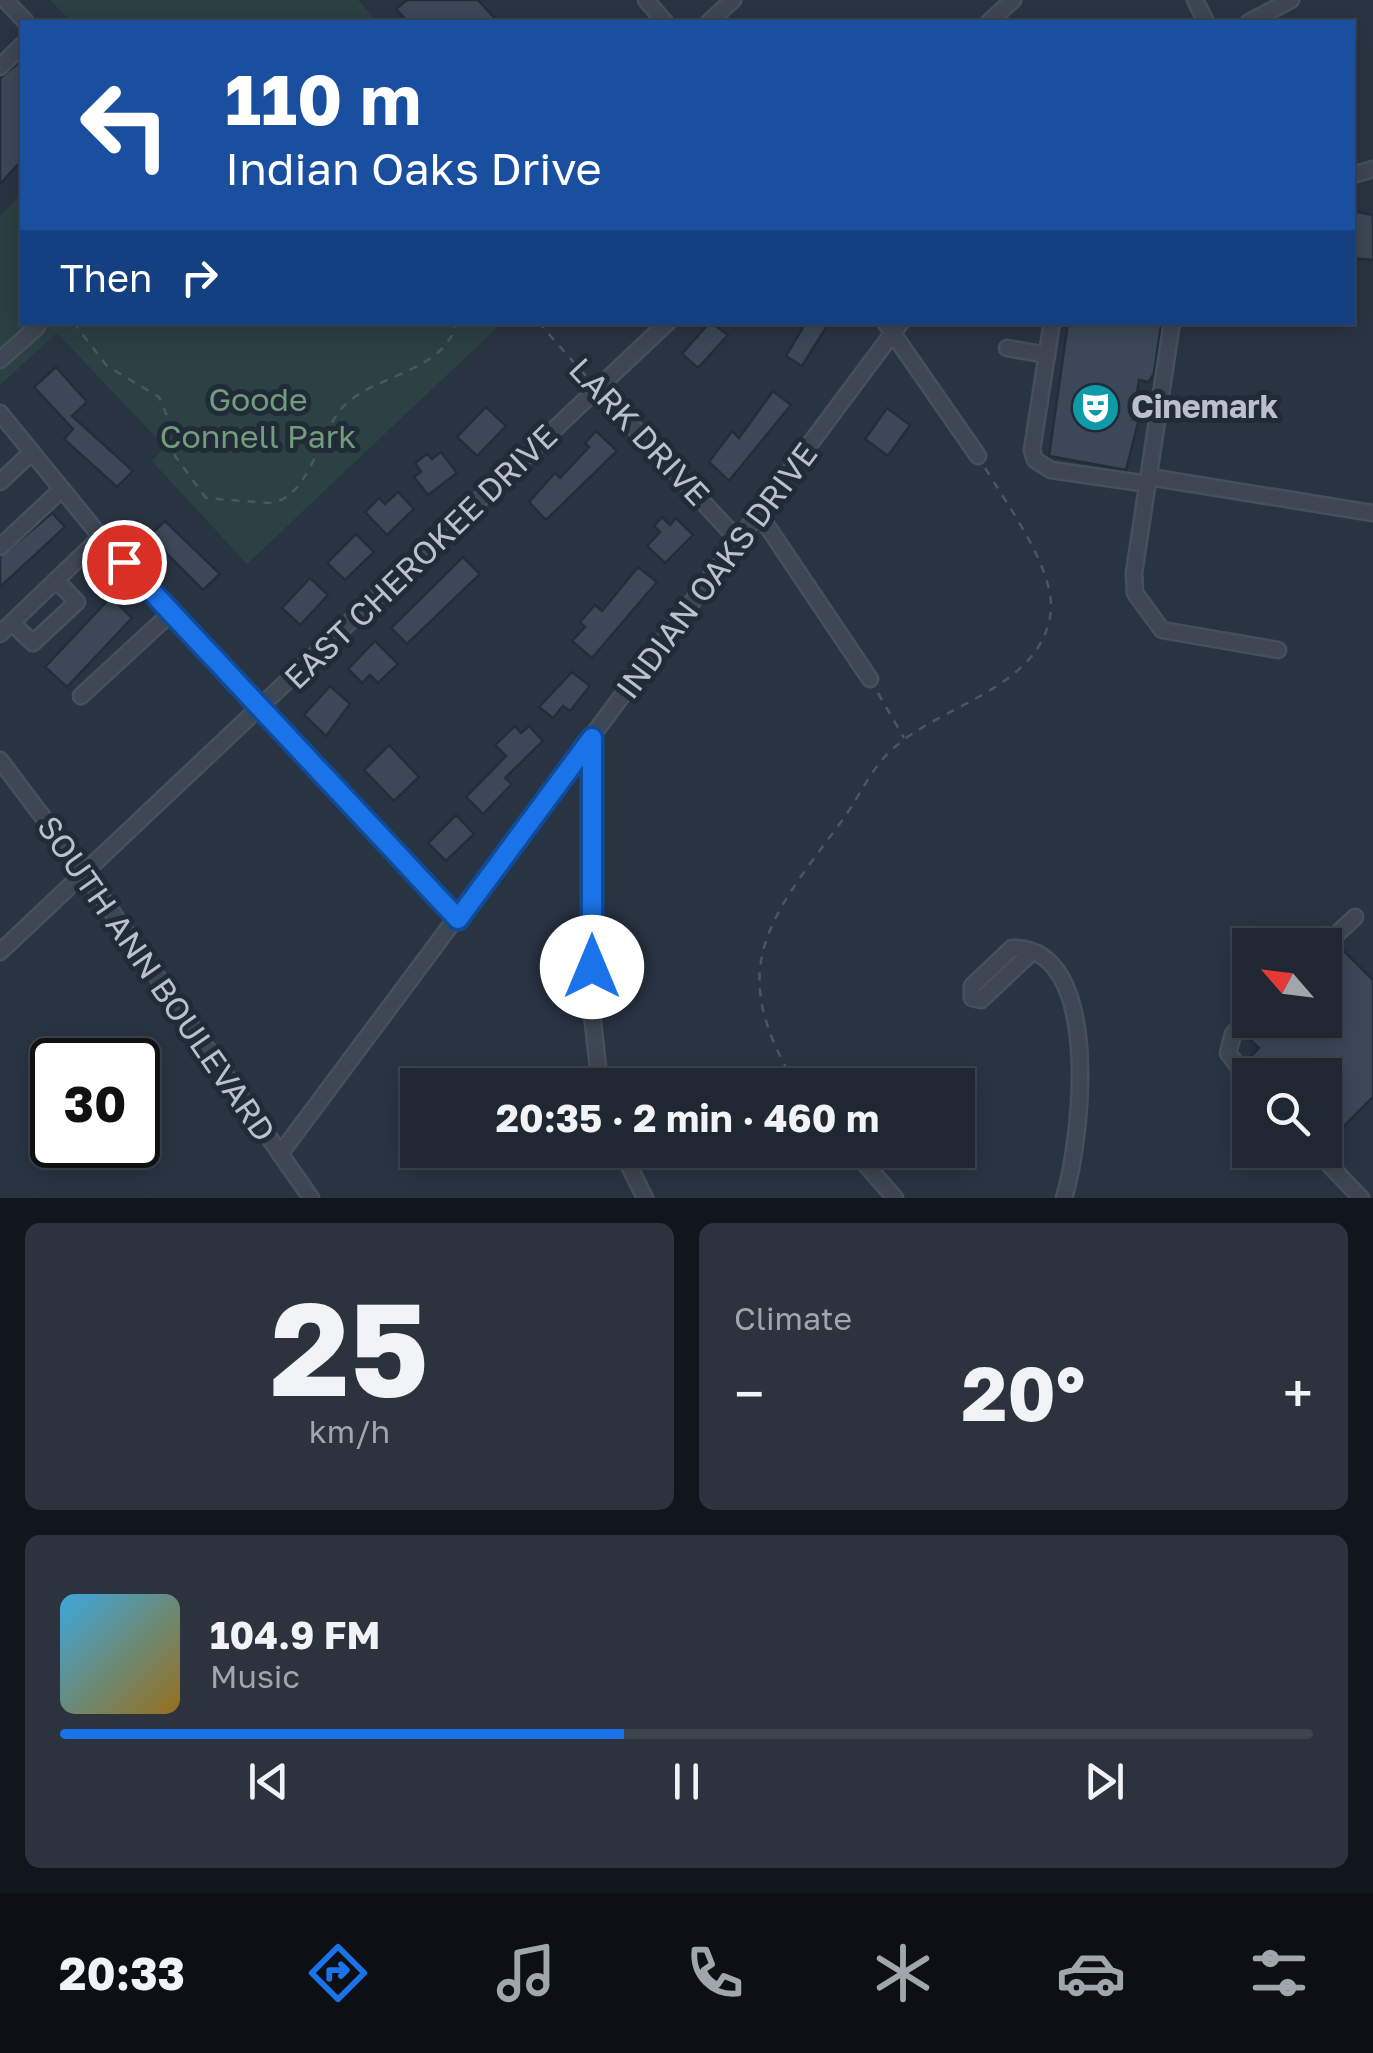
<!DOCTYPE html>
<meta charset="utf-8">
<style>
body{margin:0;font-family:"Golos Text",sans-serif;background:#2c333e;color:#f1f3f6;height:100vh;display:flex;flex-direction:column;font-size:38px;white-space:nowrap}
*{box-sizing:border-box;margin:0}
p{font-size:32px;color:#a1a5ac}
.icon{flex:none;width:55px;height:55px;fill:none;stroke:currentColor;stroke-width:2;stroke-linecap:round;stroke-linejoin:round}
.map{position:relative;height:1198px;overflow:hidden}
.sheet{display:flex;flex-direction:column;gap:25px;padding:25px;background:#11151c;flex:1}
.sheet>*{flex:none}
.hud{position:absolute;left:20px;top:20px;width:1335px;height:305px;border-radius:0px;box-shadow:0 5px 25px #0003,0 0 0 2px #3c444d;background:#1a4fa0;color:#fff;overflow:hidden}
.needle{width:65px;rotate:298deg}
.buttons{position:absolute;left:1232px;top:928px;display:grid;gap:20px}
.buttons a{display:grid;place-items:center;width:110px;height:110px;border-radius:0px;background:#1f2732;box-shadow:0 5px 25px #0003,0 0 0 2px #3c444d;font-size:50px}
.speed{position:absolute;left:30px;top:1038px;display:flex;gap:20px;font-size:50px;font-weight:700;text-align:center}
.speed>*{display:grid;place-content:center;width:130px;height:130px;border-radius:50%;background:#1f2732;box-shadow:0 5px 25px #0003,0 0 0 2px #3c444d;line-height:1}
.speed .limit{border:5px solid #111;border-radius:15px;background:#fff;color:#111}
.pin{position:absolute;display:grid;place-items:center;width:85px;height:85px;color:#fff;margin:-42px;border:5px solid #fff;border-radius:50%;box-shadow:0 2px 10px #0007}
.me{position:absolute;width:110px;margin:-55px;rotate:0deg;stroke-linejoin:round;filter:drop-shadow(0 0 8px #0008)}
.turn{display:flex;align-items:center;gap:35px;height:210px;padding:0 40px;font-size:45px}
.turn .icon{width:130px;height:130px;stroke-width:2.5}
.turn b{display:block;font-size:70px;line-height:85px}
.then{display:flex;align-items:center;height:95px;padding:0 40px;background:#0003;gap:20px;font-size:38px}
.big{font-size:75px;font-weight:700;line-height:1.1}
.sheet .tile{flex:1;display:flex;flex-direction:column;justify-content:center;gap:15px;min-width:0;padding:0 35px;border-radius:15px;background:#2c333e}
.sheet .dial{align-items:center;gap:0}
.dial b{font-size:130px;line-height:1}
.song{display:flex;align-items:center;gap:30px}
.cover{width:120px;height:120px;border-radius:15px;background:linear-gradient(135deg,hsl(200 70% 55%),hsl(40 70% 35%))}
.played{height:10px;border-radius:5px;background:linear-gradient(90deg,#1a73e8 45%,#3c444d 45%)}
.keys{display:flex;justify-content:space-around;direction:ltr}
.heat{display:flex;justify-content:space-between;align-items:center;font-size:55px;direction:ltr}
.sheet .tiles{flex:1;display:grid;gap:25px;grid-template-columns:1fr 1fr}
.tile:last-child{grid-column:span 2}
.trip{position:absolute;left:400px;top:1068px;width:575px;height:100px;border-radius:0px;background:#1f2732;box-shadow:0 5px 25px #0003,0 0 0 2px #3c444d;font-weight:700;line-height:100px;text-align:center}
.tabs{display:flex;height:160px;justify-content:space-around;align-items:center;background:#0c1014;color:#a1a5ac}
.tabs .icon{width:70px;height:70px}
.tabs .active{color:#1a73e8}
.tabs b{font-size:45px;color:#f1f3f6}
.map>svg:first-child{display:block}
</style>
<div class="map">
<svg width="1373" height="1198" viewBox="0 0 1373 1198">
<rect width="100%" height="100%" fill="#293443"/>
<g fill="#2b4144">
<path d="M50,0H358L378,22H72Z"/>
<path d="M22,193V322L502,323L247,564L152,461L165,447L57,333L0,385V216Z"/>
</g>
<g fill="#3b4858" stroke="#232d3a" stroke-width="2.5">
<path d="M407,0H478L498,22H408L396,9Z"/>
<path d="M22,60V160L0,184V78Z"/>
<path d="M1352,211L1373,215V260L1352,258Z"/>
<path d="M710,322L728,335L698,368L682,354Z"/>
<path d="M806,322L827,326L802,366L786,356Z"/>
<path d="M1068,322L1161,325L1154,373L1149,382L1139,380L1133,419H1139L1126,470L1049,456Z"/>
<path d="M56,367L87,402L72,416L133,471L117,487L64,439L73,429L34,387Z"/>
<path d="M773,391L791,405L729,481L709,462L732,431L739,438Z"/>
<path d="M486,407L506,426L477,456L457,437Z"/>
<path d="M887,408L910,425L888,456L865,439Z"/>
<path d="M596,431L617,451L546,520L529,502L555,473L560,478L589,447L585,443Z"/>
<path d="M441,452L457,473L428,495L414,477L421,472L415,463L427,454L432,459Z"/>
<path d="M398,492L414,509L387,535L365,512L379,498L385,504Z"/>
<path d="M52,513L65,527L0,587V557Z"/>
<path d="M662,517L670,525L676,518L693,535L665,563L647,546L660,532L654,526Z"/>
<path d="M165,521L220,574L203,590L149,536Z"/>
<path d="M356,534L374,552L345,580L327,563Z"/>
<path d="M463,557L480,574L407,644L391,628Z"/>
<path d="M638,567L657,582L592,658L572,641L585,627L580,622L595,605L602,611Z"/>
<path d="M310,578L328,595L300,625L282,608Z"/>
<path d="M111,597L132,618L67,687L45,667Z"/>
<path d="M375,641L398,664L378,683L370,675L362,683L348,669Z"/>
<path d="M572,672L590,686L570,711L563,706L553,718L539,707Z"/>
<path d="M330,686L350,704L326,736L304,715Z"/>
<path d="M515,726L521,733L529,726L543,741L505,778L512,784L483,814L466,797L506,756L495,745Z"/>
<path d="M389,745L419,777L394,801L364,770Z"/>
<path d="M456,815L474,834L446,861L428,843Z"/>
<path d="M1339,946L1373,980V1097L1338,1132L1325,1119V1075H1281L1276,1070L1262,1075L1247,1060L1259,1048L1247,1037L1264,1020H1325V958Z"/>
</g>
<g fill="none" stroke-linecap="round" stroke-linejoin="round">
<defs>
<g id="minor">
<path d="M5,0L26,22"/>
<path d="M646,0L665,22"/>
<path d="M1195,0L1206,22"/>
<path d="M709,22L733,0"/>
<path d="M989,22L1013,0"/>
<path d="M1249,22L1291,0"/>
<path d="M0,67L22,45"/>
<path d="M1352,175L1373,169"/>
<path d="M885,322L978,456"/>
<path d="M1052,322L1032,450L1035,460L1051,470L1148,484"/>
<path d="M1172,322L1134,573L1135,593L1162,630L1278,650"/>
<path d="M1007,348L1047,355"/>
<path d="M0,360L37,327"/>
<path d="M598,389L740,542"/>
<path d="M0,413L101,537L458,919"/>
<path d="M1149,477L1373,513"/>
<path d="M0,482L32,452"/>
<path d="M759,514L870,679"/>
<path d="M0,547L62,489"/>
<path d="M12,623L33,643L77,602L56,580"/>
<path d="M0,634L101,537"/>
<path d="M81,696L171,613"/>
<path d="M592,739L591,1005L600,1085"/>
<path d="M0,760L85,873L311,1198"/>
<path d="M1325,945L1355,917"/>
<path d="M0,952L668,322"/>
<path d="M1032,952L981,1000L972,998V986L1012,948C1105,946 1081,1143 1064,1198"/>
<path d="M1250,1016L1233,1034L1228,1053L1250,1082"/>
<path d="M621,1150L645,1198"/>
<path d="M853,1150L895,1198"/>
<path d="M1315,1150L1361,1198"/>
<path d="M280,1154L901,322"/>
</g>
</defs>
<use href="#minor" stroke="#464f5c" stroke-width="19"/>
<g stroke="#445a5b" stroke-width="2.5" stroke-dasharray="8 8" stroke-linecap="butt">
<path d="M73,322L107,366L159,397L174,432L175,456L206,498L269,503C311,500 319,427 347,403C379,374 445,371 457,322"/>
<path d="M538,322L587,377"/>
<path d="M878,693L904,738"/>
<path d="M796,1085C726,969 766,923 838,826C858,801 871,766 896,746C943,705 1037,688 1050,617C1059,573 1006,504 984,466"/>
</g>
<use href="#minor" stroke="#3d4652" stroke-width="14"/>
</g>
<g fill="none" stroke-linecap="round" stroke-linejoin="round">
<defs>
<path id="route" d="M124,562L458,919L592,738V967"/>
</defs>
<use href="#route" stroke="#114b97" stroke-width="25"/>
<use href="#route" stroke="#1a73e8" stroke-width="18"/>
</g>
<defs>
<symbol id="theatre-disc" viewBox="-11 -11 22 22"><circle r="9.5" fill="#0f9aa8" stroke="#212b38"/><path d="M-5-5.5Q0-4 5-5.5V0Q5 5 0 6Q-5 5-5 0ZM-3.3-2.5H-1v1.5H-3.3ZM1-2.5H3.3v1.5H1ZM-2.8 1Q0 5.5 2.8 1Z" fill="#fff"/></symbol>
</defs>
<g fill-rule="evenodd">
<use href="#theatre-disc" x="1068" y="380" width="55" height="55"/>
</g>
<g text-anchor="middle" stroke-width="10" stroke-linejoin="round" paint-order="stroke">
<g font-size="32" fill="#729c7b" stroke="#212b38">
<text x="258" y="411">Goode<tspan x="258" dy="37">Connell Park</tspan></text>
</g>
<g font-size="32" font-weight="bold" fill="#bac1cc" stroke="#212b38" text-anchor="start">
<text x="1131" y="418">Cinemark</text>
</g>
<g font-size="32" fill="#bac1cc" stroke="#212b38">
<text transform="translate(639 432) rotate(47)" y="11">LARK DRIVE</text>
<text transform="translate(421 557) rotate(-44)" y="11">EAST CHEROKEE DRIVE</text>
<text transform="translate(717 571) rotate(-53)" y="11">INDIAN OAKS DRIVE</text>
<text transform="translate(156 979) rotate(55)" y="11">SOUTH ANN BOULEVARD</text>
</g>
</g>
</svg>
<div class="buttons">
<a><svg class="needle" viewBox="-14 -14 28 28"><path d="M0-13l5 13h-10z" fill="#e53935"/><path d="M0 13l5-13h-10z" fill="#a1a5ac"/></svg></a>
<a><svg class="icon" aria-label="search" viewBox="0 0 24 24"><circle cx="10" cy="10" r="6"/><path d="M15 15l6 6"/></svg></a>
</div>
<div class="speed"><div class="limit">30</div></div>
<div class="pin" style="left:124px;top:562px;background:#d93025"><svg class="icon" aria-label="arrive" viewBox="0 0 24 24"><path d="M6 21V4h12l-3 4 3 4H6"/></svg></div>
<svg class="me" style="left:592px;top:967px" viewBox="-20 -20 40 40"><circle r="19" fill="#fff"/><path d="M0-13L10 11 0 6-10 11z" fill="#1a73e8"/></svg>
<div class="trip">20:35 · 2 min · 460 m</div>
<div class="hud">
<div class="turn"><svg class="icon" aria-label="left" viewBox="0 0 24 24"><path d="M17 20v-9H6M10 6l-5 5 5 5"/></svg><div><b>110 m</b>Indian Oaks Drive</div></div>
<div class="then">Then<svg class="icon" aria-label="right" viewBox="0 0 24 24"><path d="M7 20v-9h11M14 6l5 5-5 5"/></svg></div>
</div>
</div>
<section class="sheet">
<div class="tiles">
<div class="tile dial"><b>25</b><p>km/h</p></div>
<div class="tile"><p>Climate</p>
<div class="heat"><a>−</a><b class="big">20°</b><a>+</a></div>
</div>
<div class="tile">
<div class="song"><i class="cover"></i><div><b>104.9 FM</b><p>Music</p></div></div>
<div class="played"></div>
<div class="keys"><svg class="icon" aria-label="previous" viewBox="0 0 24 24"><path d="M18 5L8 12l10 7zM5 5v14"/></svg><svg class="icon" aria-label="pause" viewBox="0 0 24 24"><path d="M8 5v14M16 5v14"/></svg><svg class="icon" aria-label="next" viewBox="0 0 24 24"><path d="M6 5l10 7-10 7zM19 5v14"/></svg></div>
</div>
</div>
</section>
<nav class="tabs">
<b>20:33</b>
<svg class="icon active" aria-label="directions" viewBox="0 0 24 24"><path d="M12 3l9 9-9 9-9-9zM9 14v-3h6M13 9l2 2-2 2"/></svg>
<svg class="icon" aria-label="music" viewBox="0 0 24 24"><path d="M9 18V5l10-2v13"/><circle cx="6" cy="18" r="3"/><circle cx="16" cy="16" r="3"/></svg>
<svg class="icon" aria-label="phone" viewBox="0 0 24 24"><path d="M5 4h4l2 5-3 2q2 4 5 5l2-3 5 2v4C11 20 4 13 5 4z"/></svg>
<svg class="icon" aria-label="climate" viewBox="0 0 24 24"><path d="M12 3v18M4 7l16 10M4 17L20 7"/></svg>
<svg class="icon" aria-label="car" viewBox="0 0 24 24"><path d="M5 17H2v-5l4-1 3-4h7l3 4 3 1v5h-3M9 17h6M6 11h13"/><circle cx="7" cy="17" r="2"/><circle cx="17" cy="17" r="2"/></svg>
<svg class="icon" aria-label="filters" viewBox="0 0 24 24"><path d="M4 7h16M4 17h16"/><circle cx="9" cy="7" r="2"/><circle cx="15" cy="17" r="2"/></svg>
</nav>
